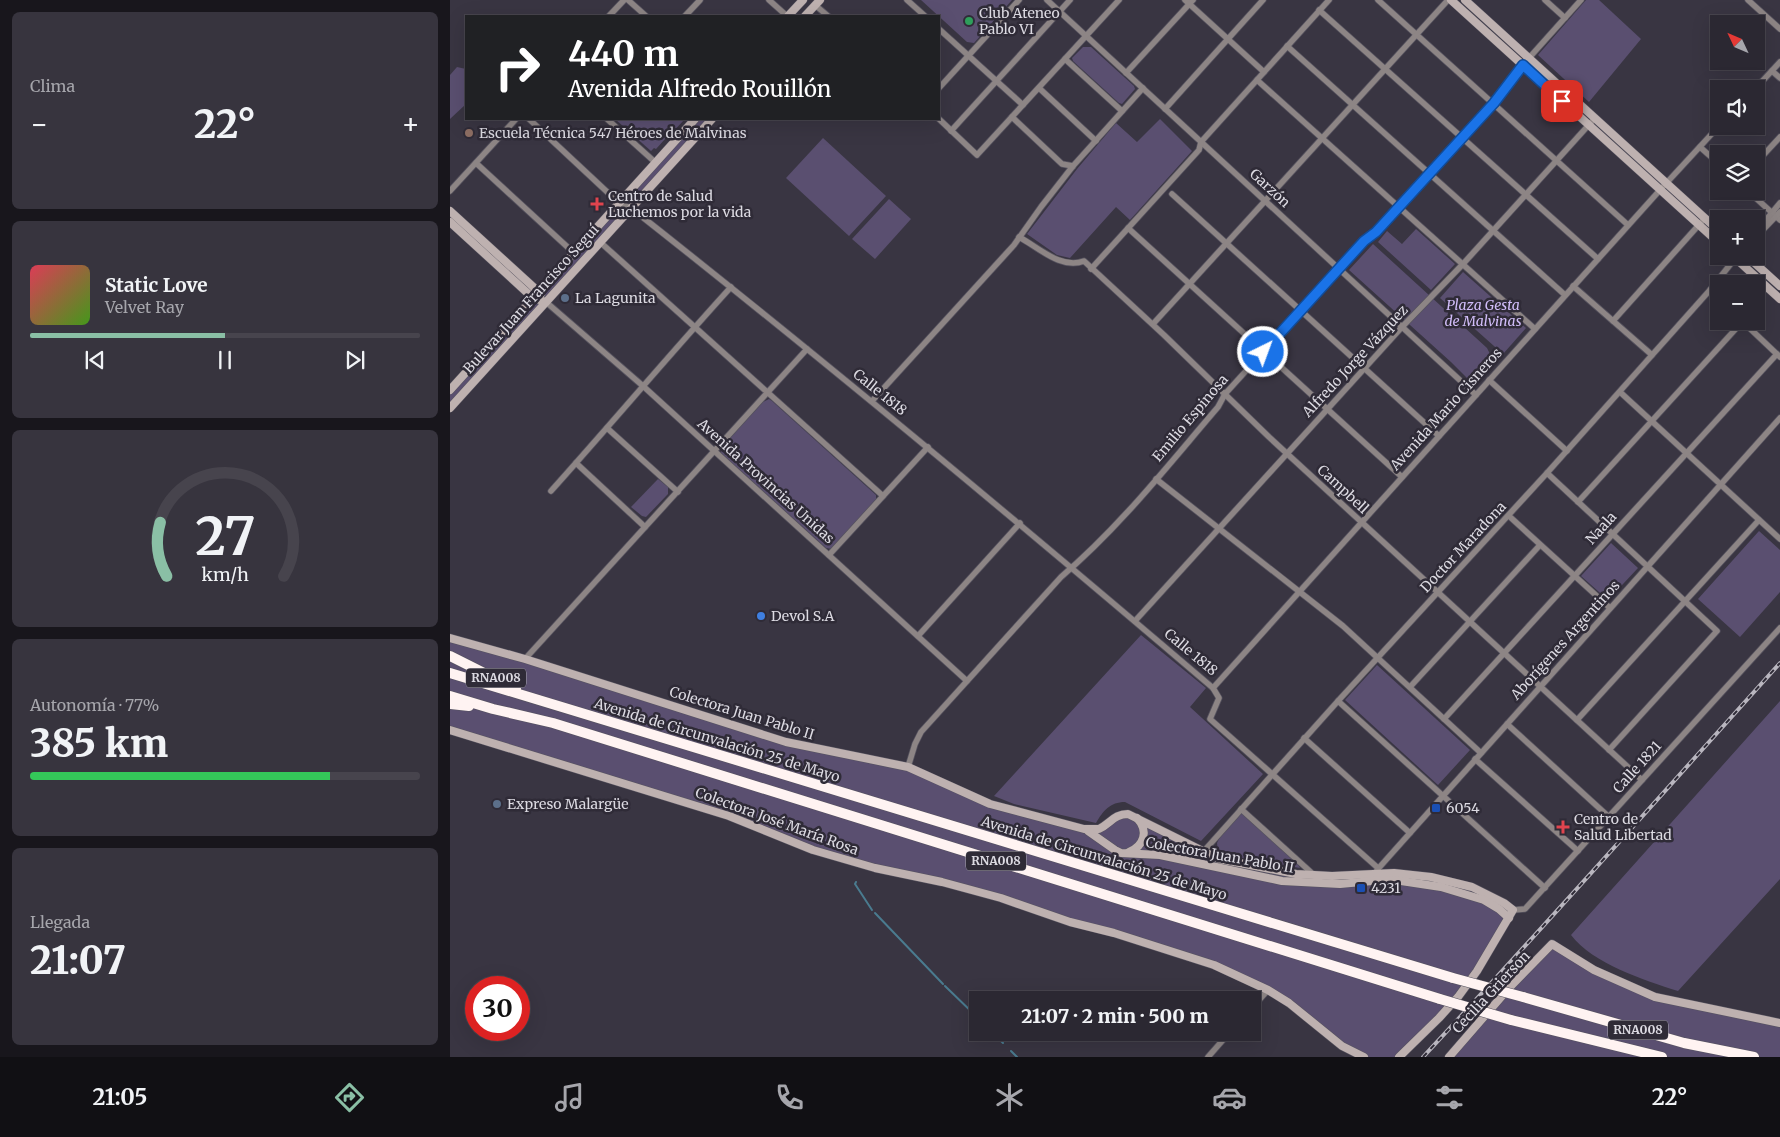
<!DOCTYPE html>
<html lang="es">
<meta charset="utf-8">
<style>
body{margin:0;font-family:Merriweather,serif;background:#37343e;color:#f1f3f6;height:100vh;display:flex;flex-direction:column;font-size:19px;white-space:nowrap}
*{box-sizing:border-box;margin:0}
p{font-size:16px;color:#a6a6ac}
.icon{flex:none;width:28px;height:28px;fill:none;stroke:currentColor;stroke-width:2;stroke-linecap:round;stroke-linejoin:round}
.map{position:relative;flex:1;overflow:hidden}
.details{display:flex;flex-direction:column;gap:12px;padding:12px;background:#18161c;width:450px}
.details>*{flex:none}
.top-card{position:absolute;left:15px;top:15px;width:475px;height:105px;border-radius:0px;box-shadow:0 5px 20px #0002,0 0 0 1px #47444d;background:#202124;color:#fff;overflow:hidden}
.needle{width:32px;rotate:314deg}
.controls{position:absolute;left:1260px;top:15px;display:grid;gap:10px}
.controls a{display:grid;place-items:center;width:55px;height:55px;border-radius:0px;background:#2b2832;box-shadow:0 5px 20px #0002,0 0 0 1px #47444d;font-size:25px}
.speed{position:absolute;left:15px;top:976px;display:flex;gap:10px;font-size:25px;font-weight:700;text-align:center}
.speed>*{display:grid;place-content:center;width:65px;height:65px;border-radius:50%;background:#2b2832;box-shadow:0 5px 20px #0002,0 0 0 1px #47444d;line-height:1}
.speed .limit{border:8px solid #d22;background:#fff;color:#111}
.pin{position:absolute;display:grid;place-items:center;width:42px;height:42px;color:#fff;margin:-21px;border-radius:10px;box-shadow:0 2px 8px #0006}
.me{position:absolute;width:55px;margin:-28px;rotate:42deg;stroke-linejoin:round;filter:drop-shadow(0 0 4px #0008)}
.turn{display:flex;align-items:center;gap:18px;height:105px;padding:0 20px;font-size:22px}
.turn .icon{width:65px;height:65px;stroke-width:2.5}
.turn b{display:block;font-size:35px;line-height:42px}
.big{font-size:38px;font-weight:800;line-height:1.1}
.details .tile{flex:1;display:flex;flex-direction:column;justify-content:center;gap:8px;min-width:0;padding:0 18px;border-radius:8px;background:#37343e}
.details .dial{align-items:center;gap:0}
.dial svg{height:130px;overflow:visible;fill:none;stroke:#47444d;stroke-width:7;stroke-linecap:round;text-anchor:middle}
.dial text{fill:#f1f3f6;stroke:none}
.song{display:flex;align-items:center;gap:15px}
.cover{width:60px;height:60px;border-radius:8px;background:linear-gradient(135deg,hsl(350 70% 55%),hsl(100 70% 35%))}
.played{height:5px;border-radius:2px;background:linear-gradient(90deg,#8abfa5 50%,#47444d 50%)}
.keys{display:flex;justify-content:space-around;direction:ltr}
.heat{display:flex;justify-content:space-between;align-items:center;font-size:28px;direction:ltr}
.charge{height:8px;border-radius:4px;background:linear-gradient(90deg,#34c759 77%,#47444d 0)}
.trip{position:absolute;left:519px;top:991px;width:292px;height:50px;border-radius:0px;background:#2b2832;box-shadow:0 5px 20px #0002,0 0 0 1px #47444d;font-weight:800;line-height:50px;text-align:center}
.menu{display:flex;height:80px;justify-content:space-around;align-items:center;background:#111014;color:#a6a6ac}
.menu .icon{width:35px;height:35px}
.menu .on{color:#8abfa5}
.menu b{font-size:22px;color:#f1f3f6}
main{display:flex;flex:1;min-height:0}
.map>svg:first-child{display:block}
</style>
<main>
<section class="details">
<div class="tile"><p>Clima</p>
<div class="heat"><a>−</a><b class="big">22°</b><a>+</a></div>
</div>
<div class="tile">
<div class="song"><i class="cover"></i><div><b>Static Love</b><p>Velvet Ray</p></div></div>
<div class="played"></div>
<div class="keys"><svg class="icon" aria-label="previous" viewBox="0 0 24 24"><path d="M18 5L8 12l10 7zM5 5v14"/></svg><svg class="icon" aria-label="pause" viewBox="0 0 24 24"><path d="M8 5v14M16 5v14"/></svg><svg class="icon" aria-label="next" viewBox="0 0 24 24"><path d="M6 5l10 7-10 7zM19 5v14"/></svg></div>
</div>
<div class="tile dial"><svg viewBox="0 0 100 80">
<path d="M14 69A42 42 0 1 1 86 69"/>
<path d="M14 69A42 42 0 0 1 10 36" stroke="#8abfa5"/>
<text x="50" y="56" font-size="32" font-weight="700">27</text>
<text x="50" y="72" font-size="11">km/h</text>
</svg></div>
<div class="tile"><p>Autonomía · 77%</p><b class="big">385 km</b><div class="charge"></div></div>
<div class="tile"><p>Llegada</p><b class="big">21:07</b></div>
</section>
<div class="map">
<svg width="1330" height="1057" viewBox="0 0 1330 1057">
<rect width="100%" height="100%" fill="#393542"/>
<g fill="#5a4f70">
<path d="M471,0H562L524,43L517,42Z"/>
<path d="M1136,0H1149L1191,39L1139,102L1088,55Z"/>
<path d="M633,47H641L684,86L685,89L672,104L669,103L623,61L622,58Z"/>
<path d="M7,67L16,69V104L0,119V75Z"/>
<path d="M165,119H235L216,139H215L206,149L204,148L201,151Z"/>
<path d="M245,119H262L0,408V390Z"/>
<path d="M710,119L742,151L680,220L666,207L620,258L607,255L577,234L627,169L666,123L687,142Z"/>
<path d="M373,138L436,196L399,236L336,178Z"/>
<path d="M439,199L461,219L425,259L402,239Z"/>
<path d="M966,229L1005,264L981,290L928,242L937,231L952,244Z"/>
<path d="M923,244L1037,348L1043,360L1026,381L1018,379L1001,362L899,270Z"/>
<path d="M1013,272L1076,328L1053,354L990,298Z"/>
<path d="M319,399L322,401L426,495V500L382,549L376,548L271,453L273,445L313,402Z"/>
<path d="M208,479L218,487V494L196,517L192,516L181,507Z"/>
<path d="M1309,531L1330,550V592L1290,637L1248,599Z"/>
<path d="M1161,543L1188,568L1158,600L1131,576Z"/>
<path d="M691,635L756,688L740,707L813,774L751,841L675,802C660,802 653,811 646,823L564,804L544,796Z"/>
<path d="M0,638L336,742L458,767L540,804L643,831L671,814L769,859L846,874L927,873L1003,881L1063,910L1027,971L949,1057H914L892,1046L839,1003L800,981L581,909L397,861L279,816L0,730Z"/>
<path d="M927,665L1020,750L988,785L895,700Z"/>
<path d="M1330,701V879L1228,991C1194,980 1143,964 1121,935Z"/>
<path d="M790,814H794L798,817L847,863L850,868L792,858L768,852L767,843L771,835Z"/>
<path d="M1102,944L1144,970L1205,997L1330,1023V1057H999Z"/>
</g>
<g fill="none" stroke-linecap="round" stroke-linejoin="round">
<g stroke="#4a7b8f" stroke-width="2">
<path d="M406,882L405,884L422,910"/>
<path d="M425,913L493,984"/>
<path d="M495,986L528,1018"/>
<path d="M542,1032L553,1043"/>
<path d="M561,1051L567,1057"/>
</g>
<defs>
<g id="street">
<path d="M178,0L196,16"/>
<path d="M319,0L337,16"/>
<path d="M457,0L475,16"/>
<path d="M597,0L1026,395"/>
<path d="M735,0L814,72"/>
<path d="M928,0L1178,225"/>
<path d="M1095,0L1115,18"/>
<path d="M1298,0L1330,29"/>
<path d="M365,5L378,16"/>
<path d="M869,10L1148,259"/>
<path d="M159,16L174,0"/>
<path d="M235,16L250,0"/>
<path d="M489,29L573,105"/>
<path d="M837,46L1115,295"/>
<path d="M615,59L672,111"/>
<path d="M1322,71L1330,78"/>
<path d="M676,73L743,0"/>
<path d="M807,80L1085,329"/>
<path d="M489,88L569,0"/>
<path d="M589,88L646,141"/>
<path d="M1305,89L1330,62"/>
<path d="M715,109L813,0"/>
<path d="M562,117L612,164L623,166"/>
<path d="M79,119L169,203L181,208C379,364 572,525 763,688L769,698L760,719L928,868"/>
<path d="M157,119L206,163"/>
<path d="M489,119L527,155L669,0"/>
<path d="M501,131L620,0"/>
<path d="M1250,147L1269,164"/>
<path d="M26,163L124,253"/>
<path d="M1306,163L1330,137"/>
<path d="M0,191L66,119"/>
<path d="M1298,191L1330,220"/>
<path d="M722,194L989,436"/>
<path d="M678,228L952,477"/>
<path d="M1306,232L1330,203"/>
<path d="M569,237C588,247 611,270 634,261L714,335L819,437L1192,780"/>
<path d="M1306,237L1330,212"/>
<path d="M150,242L433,496"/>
<path d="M641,269L749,150L751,142L879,0"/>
<path d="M1123,286L1202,355"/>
<path d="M1260,290L1269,298"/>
<path d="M96,302L193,386L517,681"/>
<path d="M1163,321L1255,218"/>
<path d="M1292,321L1330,357"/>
<path d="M703,324L998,0"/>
<path d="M1039,380L1117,451"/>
<path d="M1170,392L1330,539"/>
<path d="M422,401L564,245L591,207L623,166L693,88"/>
<path d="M157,428L228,492"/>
<path d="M126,463L195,527"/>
<path d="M1097,473L1267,631L1159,750"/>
<path d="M706,479L893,626L1031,753"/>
<path d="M101,491C162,423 220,354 281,287"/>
<path d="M1128,502L1292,322"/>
<path d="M1059,516L1160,608"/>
<path d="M379,555L478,447"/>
<path d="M685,621L952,327L1013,264L1145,118"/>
<path d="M468,636L570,523"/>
<path d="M75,659L357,349"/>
<path d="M960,687L1090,545"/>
<path d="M763,688L1210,190L1269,126"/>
<path d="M888,701L1095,888"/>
<path d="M994,719L1327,354"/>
<path d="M1127,720L1309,520"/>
<path d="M1057,724L1159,817"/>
<path d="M854,738L960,833"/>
<path d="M1025,759L1128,851"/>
<path d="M458,767L465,744L471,732L611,577C669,528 719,464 768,407L775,394L914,241L926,232L1044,103L1079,58L1131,0"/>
<path d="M791,809L864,875"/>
<path d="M754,851L888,701L1097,473L1260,290L1287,256"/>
<path d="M927,870L1330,418"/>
<path d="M1063,910L1075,909L1330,628"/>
<path d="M802,1008L818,990"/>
<path d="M758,1057L780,1032"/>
</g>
<g id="secondary">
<path d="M1001,0L1269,243"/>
<path d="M1015,0L1269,231"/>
<path d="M338,16L353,0"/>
<path d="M355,16L370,0"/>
<path d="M0,211L91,294"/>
<path d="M0,222L83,298L96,302"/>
<path d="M1283,256L1330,299"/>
<path d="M1297,256L1330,286"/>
<path d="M0,390L245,119"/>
<path d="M0,408L262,119"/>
<path d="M0,638L75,659L336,742L458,767L540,804L634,829H649C661,823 664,814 678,814L769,859L846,874L882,876L944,873L981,877L1022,887L1054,903L1063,910L1027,971L1008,997L989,1018L949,1057"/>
<path d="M0,730L279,816L363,850L425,868L492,882L551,898L620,922L664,933L764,965L818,990L839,1003L892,1046L914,1057"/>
<path d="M638,831L665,850L671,853L710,855L832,881L890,884L933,880L951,881L991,887L1034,900L1049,909L1059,918"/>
<path d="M679,852C694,846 699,831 687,818"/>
<path d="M999,1057L1059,988L1102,944L1144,970L1205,997L1330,1023"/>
</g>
<g id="highway">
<path d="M0,656L66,689"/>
<path d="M0,673L1003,978"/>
<path d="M0,696L43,709L103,723L990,999"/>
<path d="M0,704L19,706"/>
<path d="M1073,997L1234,1043L1304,1057"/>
<path d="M1061,1020L1212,1057"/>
</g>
</defs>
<use href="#street" stroke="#56535f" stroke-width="7"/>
<use href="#secondary" stroke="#56535f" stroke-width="9"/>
<use href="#highway" stroke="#56535f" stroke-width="11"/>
<use href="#street" stroke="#8d8585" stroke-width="5.5"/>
<use href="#secondary" stroke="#beb1b0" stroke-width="8"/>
<use href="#highway" stroke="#fff3f2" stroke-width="10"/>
<defs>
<path id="rail" d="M973,1057C1094,927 1211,795 1330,663"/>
</defs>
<use href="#rail" stroke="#b9b6bf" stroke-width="4"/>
<use href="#rail" stroke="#2f2b37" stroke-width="2" stroke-dasharray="5.5" stroke-linecap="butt"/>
<defs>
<g id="highway-bridge">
<path d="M1003,978L1073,997"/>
<path d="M990,999L1061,1020"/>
</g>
</defs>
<use href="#highway-bridge" stroke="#56535f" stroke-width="11" stroke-linecap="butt"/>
<use href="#highway-bridge" stroke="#fff3f2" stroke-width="10"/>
</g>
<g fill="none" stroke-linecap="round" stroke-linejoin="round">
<defs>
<path id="route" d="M813,352L914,241L926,232L1044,103L1073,65L1112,101"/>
</defs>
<use href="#route" stroke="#114b97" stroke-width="12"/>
<use href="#route" stroke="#1a73e8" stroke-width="9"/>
</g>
<circle fill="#2e9e5b" stroke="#2f2b37" stroke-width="2" cx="519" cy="21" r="5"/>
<circle fill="#8d6e63" stroke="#2f2b37" stroke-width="2" cx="19" cy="133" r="5"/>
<g fill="#e0444e" stroke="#2f2b37" stroke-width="2">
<path d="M144.5 196.5h5v5h5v5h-5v5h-5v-5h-5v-5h5z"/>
<path d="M1110.5 819.5h5v5h5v5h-5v5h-5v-5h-5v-5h5z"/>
</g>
<g fill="#5c6f8a" stroke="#2f2b37" stroke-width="2">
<circle cx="115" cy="298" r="5"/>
<circle cx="47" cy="804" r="5"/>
</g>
<circle fill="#3f7fe0" stroke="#2f2b37" stroke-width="2" cx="311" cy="616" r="5"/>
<g fill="#1a4fb4" stroke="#2f2b37" stroke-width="2">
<rect x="981" y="803" width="10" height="10" rx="2.5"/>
<rect x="906" y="883" width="10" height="10" rx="2.5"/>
</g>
<g text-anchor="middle" stroke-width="5" stroke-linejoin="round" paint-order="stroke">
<g fill="#2f2b37" stroke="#a8a6af" stroke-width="1">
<rect x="16" y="668.5" width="60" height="19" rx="4"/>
<rect x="516" y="851.5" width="60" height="19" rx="4"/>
<rect x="1158" y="1020.5" width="60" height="19" rx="4"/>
</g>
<g font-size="12" font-weight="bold" fill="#dcdae2">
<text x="46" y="682">RNA008</text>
<text x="546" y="865">RNA008</text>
<text x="1188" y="1034">RNA008</text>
</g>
<g font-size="14" fill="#dcdae2" stroke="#2f2b37" text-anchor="start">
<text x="529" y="18">Club Ateneo<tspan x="529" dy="16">Pablo VI</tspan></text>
<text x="29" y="138">Escuela Técnica 547 Héroes de Malvinas</text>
<text x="158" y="201">Centro de Salud<tspan x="158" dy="16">Luchemos por la vida</tspan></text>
<text x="125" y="303">La Lagunita</text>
<text x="321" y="621">Devol S.A</text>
<text x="57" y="809">Expreso Malargüe</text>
<text x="996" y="813">6054</text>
<text x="1124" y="824">Centro de<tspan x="1124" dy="16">Salud Libertad</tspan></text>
<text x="921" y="893">4231</text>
</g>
<g font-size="14" fill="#dcdae2" stroke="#2f2b37">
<text transform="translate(820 188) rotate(43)" y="5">Garzón</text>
<text transform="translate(81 299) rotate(-48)" y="5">Bulevar Juan Francisco Seguí</text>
<text transform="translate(905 361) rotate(-47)" y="5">Alfredo Jorge Vázquez</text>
<text transform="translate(430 392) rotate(39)" y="5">Calle 1818</text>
<text transform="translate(996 409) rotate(-48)" y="5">Avenida Mario Cisneros</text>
<text transform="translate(740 418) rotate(-50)" y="5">Emilio Espinosa</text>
<text transform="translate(316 481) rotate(42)" y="5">Avenida Provincias Unidas</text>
<text transform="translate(893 489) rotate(43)" y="5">Campbell</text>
<text transform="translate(1151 528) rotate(-48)" y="5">Naala</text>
<text transform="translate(1013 547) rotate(-47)" y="5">Doctor Maradona</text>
<text transform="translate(1115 640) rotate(-48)" y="5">Aborígenes Argentinos</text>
<text transform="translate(741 652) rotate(40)" y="5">Calle 1818</text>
<text transform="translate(292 713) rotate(17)" y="5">Colectora Juan Pablo II</text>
<text transform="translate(267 740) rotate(17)" y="5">Avenida de Circunvalación 25 de Mayo</text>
<text transform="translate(1187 767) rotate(-48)" y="5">Calle 1821</text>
<text transform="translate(327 821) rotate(20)" y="5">Colectora José María Rosa</text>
<text transform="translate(770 855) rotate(10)" y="5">Colectora Juan Pablo II</text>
<text transform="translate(654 858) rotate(17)" y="5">Avenida de Circunvalación 25 de Mayo</text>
<text transform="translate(1041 992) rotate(-47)" y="5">Cecilia Grierson</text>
</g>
<g font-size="14" font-style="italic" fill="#d1bdf9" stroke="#2f2b37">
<text x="1033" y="310">Plaza Gesta<tspan x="1033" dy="16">de Malvinas</tspan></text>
</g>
</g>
</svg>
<div class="controls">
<a><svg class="needle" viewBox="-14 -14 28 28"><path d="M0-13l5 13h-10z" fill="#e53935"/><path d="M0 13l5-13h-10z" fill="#a6a6ac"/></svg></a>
<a><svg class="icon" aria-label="sound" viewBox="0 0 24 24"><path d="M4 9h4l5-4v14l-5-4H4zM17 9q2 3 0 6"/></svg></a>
<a><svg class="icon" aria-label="layers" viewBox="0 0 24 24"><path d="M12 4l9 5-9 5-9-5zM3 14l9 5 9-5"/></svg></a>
<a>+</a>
<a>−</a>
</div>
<div class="speed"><div class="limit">30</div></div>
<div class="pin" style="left:1112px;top:101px;background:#d93025"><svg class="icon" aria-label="arrive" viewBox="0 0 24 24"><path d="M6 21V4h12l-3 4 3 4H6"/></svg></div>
<svg class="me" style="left:813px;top:352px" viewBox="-20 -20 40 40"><circle r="17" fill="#1a73e8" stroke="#fff" stroke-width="3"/><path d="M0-11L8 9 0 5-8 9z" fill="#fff"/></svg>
<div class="trip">21:07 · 2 min · 500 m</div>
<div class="top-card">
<div class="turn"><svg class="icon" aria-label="right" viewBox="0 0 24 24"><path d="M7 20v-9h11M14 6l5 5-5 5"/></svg><div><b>440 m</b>Avenida Alfredo Rouillón</div></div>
</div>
</div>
</main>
<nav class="menu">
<b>21:05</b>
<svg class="icon on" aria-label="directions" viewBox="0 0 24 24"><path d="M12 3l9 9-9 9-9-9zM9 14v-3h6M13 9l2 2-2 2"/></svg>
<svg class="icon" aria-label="music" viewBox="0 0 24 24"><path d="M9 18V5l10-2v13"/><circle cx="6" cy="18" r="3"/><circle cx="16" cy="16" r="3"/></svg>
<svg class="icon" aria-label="phone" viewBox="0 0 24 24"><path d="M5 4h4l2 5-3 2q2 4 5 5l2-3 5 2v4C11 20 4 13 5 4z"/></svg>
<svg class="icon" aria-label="climate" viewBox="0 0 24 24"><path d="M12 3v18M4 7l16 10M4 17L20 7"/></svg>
<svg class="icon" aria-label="car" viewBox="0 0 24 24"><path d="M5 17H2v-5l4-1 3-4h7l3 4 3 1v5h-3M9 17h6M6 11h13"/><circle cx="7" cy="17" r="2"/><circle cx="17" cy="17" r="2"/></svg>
<svg class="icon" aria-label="filters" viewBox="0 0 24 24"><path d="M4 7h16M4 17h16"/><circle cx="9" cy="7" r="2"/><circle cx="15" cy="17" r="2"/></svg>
<b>22°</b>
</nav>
